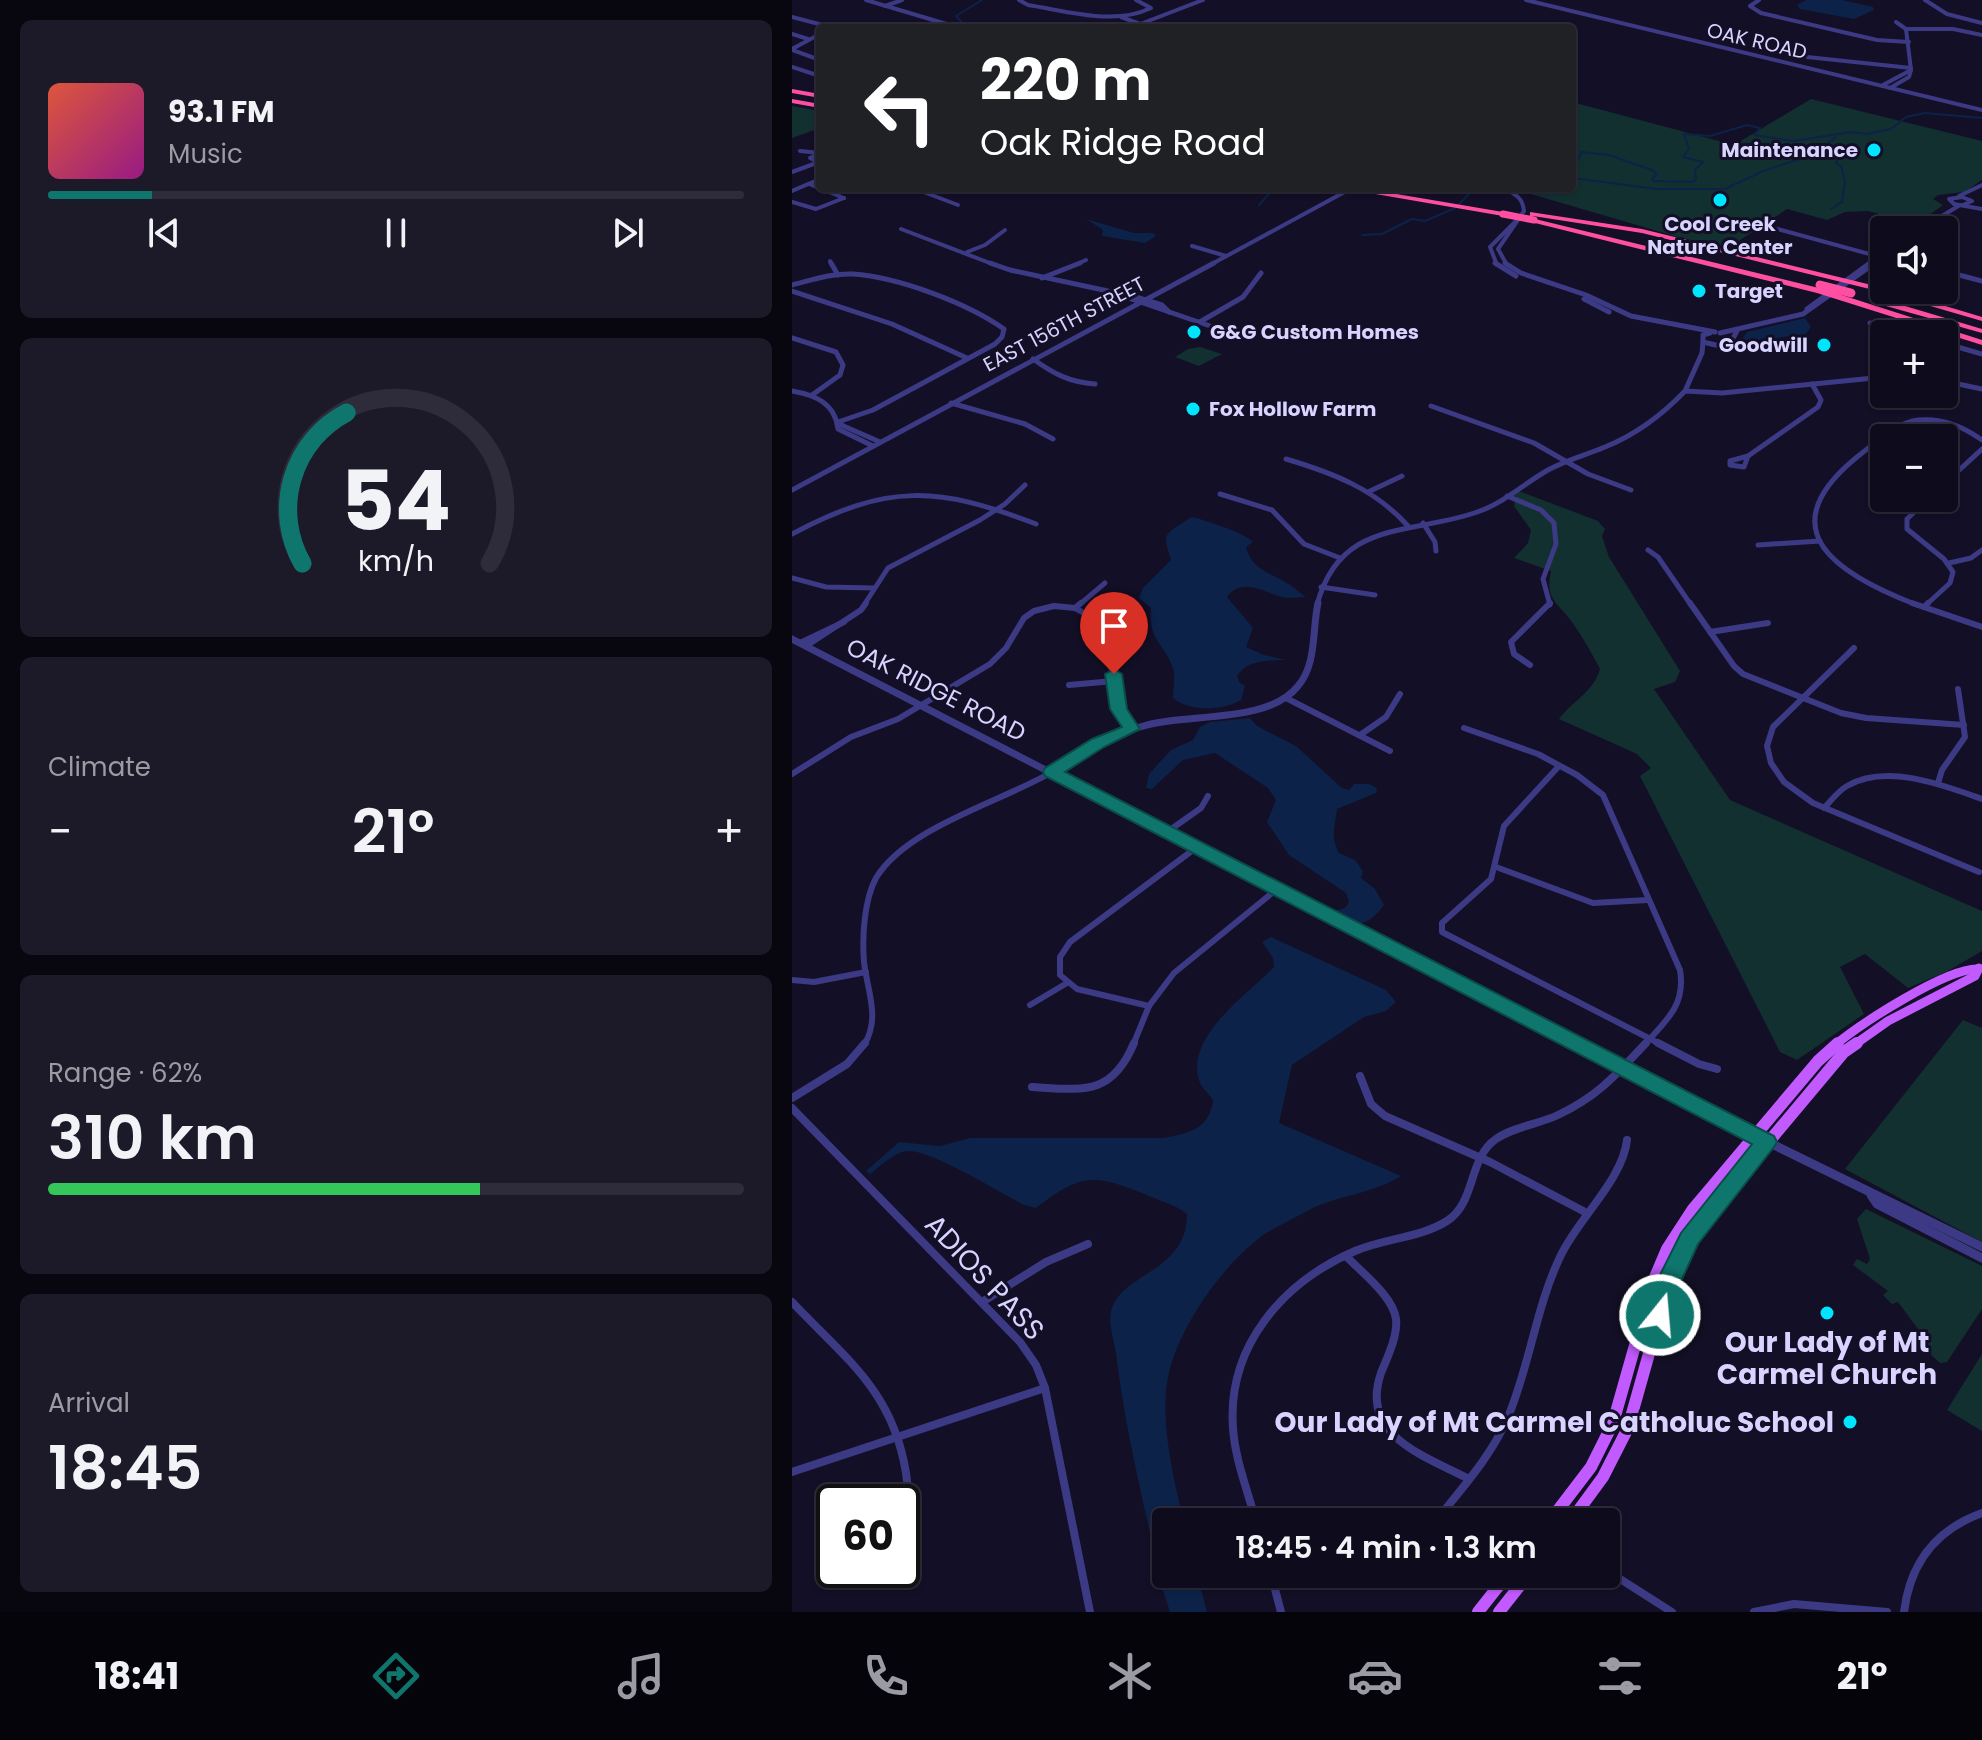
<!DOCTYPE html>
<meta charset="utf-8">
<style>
body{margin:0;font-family:Poppins,sans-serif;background:#1c1929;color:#f1f3f6;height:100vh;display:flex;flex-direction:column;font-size:30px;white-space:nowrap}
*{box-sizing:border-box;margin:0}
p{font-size:26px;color:#9b9ba3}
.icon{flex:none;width:44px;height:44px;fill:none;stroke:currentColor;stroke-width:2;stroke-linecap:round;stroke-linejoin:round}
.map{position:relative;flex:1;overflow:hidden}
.sheet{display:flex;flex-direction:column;gap:20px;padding:20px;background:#08060f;width:792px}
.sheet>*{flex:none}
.top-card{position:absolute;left:24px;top:24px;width:760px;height:168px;border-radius:8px;box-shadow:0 2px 6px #0004,0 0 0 2px #2e2b3b;background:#202124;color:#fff;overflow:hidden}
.tools{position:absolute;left:1078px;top:216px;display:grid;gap:16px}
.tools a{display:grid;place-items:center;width:88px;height:88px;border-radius:8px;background:#0e0b1c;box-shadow:0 2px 6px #0004,0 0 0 2px #2e2b3b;font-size:40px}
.speed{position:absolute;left:24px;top:1484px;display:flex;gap:16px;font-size:40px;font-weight:700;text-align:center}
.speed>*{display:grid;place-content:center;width:104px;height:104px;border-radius:50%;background:#0e0b1c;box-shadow:0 2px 6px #0004,0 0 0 2px #2e2b3b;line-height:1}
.speed .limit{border:4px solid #111;border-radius:12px;background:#fff;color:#111}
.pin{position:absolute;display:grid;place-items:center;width:68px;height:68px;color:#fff;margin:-82px -34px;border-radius:50% 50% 50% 0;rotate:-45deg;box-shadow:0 0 8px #0007}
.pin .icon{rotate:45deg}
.me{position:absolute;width:88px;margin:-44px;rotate:17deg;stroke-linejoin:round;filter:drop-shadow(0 0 6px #0008)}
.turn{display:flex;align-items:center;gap:28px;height:168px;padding:0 32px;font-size:36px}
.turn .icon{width:104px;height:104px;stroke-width:2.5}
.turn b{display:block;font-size:56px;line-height:68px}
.big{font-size:60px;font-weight:600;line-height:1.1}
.sheet .widget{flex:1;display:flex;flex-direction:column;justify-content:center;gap:12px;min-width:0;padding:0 28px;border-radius:12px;background:#1c1929}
.sheet .dial{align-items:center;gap:0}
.dial svg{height:208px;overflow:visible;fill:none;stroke:#2e2b3b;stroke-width:7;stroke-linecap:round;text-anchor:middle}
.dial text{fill:#f1f3f6;stroke:none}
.song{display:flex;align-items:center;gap:24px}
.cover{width:96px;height:96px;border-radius:12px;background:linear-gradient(135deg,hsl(10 70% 55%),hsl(310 70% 35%))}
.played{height:8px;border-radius:4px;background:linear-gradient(90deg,#0f766e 15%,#2e2b3b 15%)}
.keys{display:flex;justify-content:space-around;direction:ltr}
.heat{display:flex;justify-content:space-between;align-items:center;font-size:44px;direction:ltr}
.charge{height:12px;border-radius:6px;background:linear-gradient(90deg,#34c759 62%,#2e2b3b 0)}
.trip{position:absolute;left:360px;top:1508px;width:468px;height:80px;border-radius:8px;background:#0e0b1c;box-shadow:0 2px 6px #0004,0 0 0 2px #2e2b3b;font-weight:600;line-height:80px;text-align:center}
.tab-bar{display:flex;height:128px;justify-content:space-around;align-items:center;background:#06040b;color:#9b9ba3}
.tab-bar .icon{width:56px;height:56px}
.tab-bar .active{color:#0f766e}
.tab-bar b{font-size:36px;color:#f1f3f6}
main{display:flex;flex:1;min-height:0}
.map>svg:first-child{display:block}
</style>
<main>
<section class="sheet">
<div class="widget">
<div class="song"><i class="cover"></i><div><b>93.1 FM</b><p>Music</p></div></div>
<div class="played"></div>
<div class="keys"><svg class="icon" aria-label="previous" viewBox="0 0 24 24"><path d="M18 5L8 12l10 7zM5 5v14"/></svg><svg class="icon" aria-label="pause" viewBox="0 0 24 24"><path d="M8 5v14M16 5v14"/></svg><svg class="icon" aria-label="next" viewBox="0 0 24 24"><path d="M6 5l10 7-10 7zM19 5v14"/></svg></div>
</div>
<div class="widget dial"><svg viewBox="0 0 100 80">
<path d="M14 69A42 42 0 1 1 86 69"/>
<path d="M14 69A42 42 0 0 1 31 11" stroke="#0f766e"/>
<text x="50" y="56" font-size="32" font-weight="700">54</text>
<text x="50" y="72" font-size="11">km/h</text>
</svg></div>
<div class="widget"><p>Climate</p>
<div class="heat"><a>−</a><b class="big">21°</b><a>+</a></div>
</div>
<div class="widget"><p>Range · 62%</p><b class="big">310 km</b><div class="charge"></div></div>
<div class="widget"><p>Arrival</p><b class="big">18:45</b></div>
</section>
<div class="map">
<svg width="1190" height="1612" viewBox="0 0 1190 1612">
<rect width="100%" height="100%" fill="#130f26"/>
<g fill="#12302f">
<path d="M1019,99L1190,141V180L1172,192L1146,195L1141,199L1151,205L1125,224L1076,211L1053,212L1035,220L995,209L936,248L886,237L718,188H780V102L942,145Z"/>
<path d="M0,106L28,111V128L0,138Z"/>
<path d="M408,347L430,354L407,366L383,357L396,349Z"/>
<path d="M727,491L806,521L813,529L810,536L817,557L888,671L883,682L862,689L938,800L1190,911V951L1154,972L1116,988L1073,954L1048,967L1072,1014L1005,1060L988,1052L848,776L859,768L845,754L767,719C781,700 801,693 808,669C800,654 792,639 782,625C768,603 752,602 759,571L722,558L736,543L739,530L722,506L724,497L720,495Z"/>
<path d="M1171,1020L1190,1028V1242L1053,1169Z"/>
<path d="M1074,1209L1190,1266V1309L1155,1362L1148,1363L1134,1350L1129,1333L1106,1302L1100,1304L1091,1295L1096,1291L1061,1265L1065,1259L1075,1264L1078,1259L1065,1219Z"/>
<path d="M1190,1354V1431L1155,1410Z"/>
</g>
<g fill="#0c2248">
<path d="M1014,0H1050L1081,7L1082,10L1062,19L1008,9L1005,5Z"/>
<path d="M294,219L342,233H361L364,236L353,243L310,236L311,230Z"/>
<path d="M1013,318L1019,327L1014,334L985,338L960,347L949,348L946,345L955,332Z"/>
<path d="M399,517C411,519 455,534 461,542L454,547C460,571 481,573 498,585C505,589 507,593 514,597C508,597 501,598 495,598C475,595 451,575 435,597L461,628L454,647L472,655L494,660C477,661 456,659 445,676L447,682L453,686L449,700C431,711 397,712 381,698C381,690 383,680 382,672C375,644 356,644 359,608L347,598L351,588L379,560C369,530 374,535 399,517Z"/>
<path d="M458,718L465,726L504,746L550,788L557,790L562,784H577L585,788L584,793L545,809C543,827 538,835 547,853L563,860L571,871L569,878L583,889L592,905C573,930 566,925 540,912L553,908L557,902L554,893L497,855L475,822L484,800L476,788L423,753L391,760L360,789L354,788L357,774L366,764L379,750L401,740L408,727L418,722Z"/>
<path d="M479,937L594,990L604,1002L594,1011L572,1017L500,1065L487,1123L609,1176C581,1194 546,1195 517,1210C503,1218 488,1225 474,1233C431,1263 383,1331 375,1383C369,1426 382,1481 392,1522H374V1574H405L415,1612H378L369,1584C353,1507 333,1431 324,1353C322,1341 316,1323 319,1311C329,1272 395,1273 395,1214C384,1205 368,1201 355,1195C303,1174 290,1172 244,1208L232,1205C208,1193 140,1150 116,1151C102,1152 89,1166 78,1174L74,1171L107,1142L148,1146L178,1138H370C396,1134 418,1129 421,1100C418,1095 412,1090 409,1085C388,1040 455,995 482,967L481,958L470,942Z"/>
</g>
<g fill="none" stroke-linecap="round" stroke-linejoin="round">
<g stroke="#0c2248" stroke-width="2">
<path d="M190,0L164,16L171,24L197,28"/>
<path d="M1036,143L1044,137"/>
<path d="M1032,149L1046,157L1044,163L1049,166L1052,178"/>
<path d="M780,161L786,160L790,152L817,155L860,170L865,174L860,179L862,181L899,182L904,180L903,170L911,162L891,157L897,149L892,134L918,136L955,125L968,128L962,135L1002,141L1058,132L1075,134L1099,129L1114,117L1133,113L1190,118"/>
<path d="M780,178L865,189H933L971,171L1017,156L1035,145"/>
<path d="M667,204L683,188"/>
<path d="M467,205L482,188"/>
<path d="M1039,209L1050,202L1053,180"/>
<path d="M570,235L590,234L620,219L633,221L663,208"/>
</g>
<g stroke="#3d3a85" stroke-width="4">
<path d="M227,0L236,5C275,11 322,26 359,8L344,0"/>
<path d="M734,0L1190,110"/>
<path d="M967,0L958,6L969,13L1085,40L1117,42"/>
<path d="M1133,0L1155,14L1190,23"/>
<path d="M93,6L110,0"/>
<path d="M0,17L42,28"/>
<path d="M329,17L359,28"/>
<path d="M1104,22L1114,29"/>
<path d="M441,24V28"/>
<path d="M1114,29H1161L1190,35"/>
<path d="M1114,29L1119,70"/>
<path d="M0,34L16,39"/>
<path d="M0,49L28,34"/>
<path d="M0,50L28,60"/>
<path d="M1015,57L1119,68"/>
<path d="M0,67L28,76"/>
<path d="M1091,85L1119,70L1117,77L1098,88"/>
<path d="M8,151L28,153"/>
<path d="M17,184L52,198"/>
<path d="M121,188L166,205"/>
<path d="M0,191L28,179"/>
<path d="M0,202L24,209L52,198"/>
<path d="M978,227L1092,258"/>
<path d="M109,229L203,265"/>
<path d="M400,246L434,256"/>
<path d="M175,252L193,245L213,230"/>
<path d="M38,261L40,265"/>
<path d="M283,265L294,260"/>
</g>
<g stroke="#3d3a85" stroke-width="5">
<path d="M39,263L46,275"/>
<path d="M198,263L218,270L316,291L427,329"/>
<path d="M1152,271L1190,281"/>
<path d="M250,278L288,263"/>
<path d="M0,285C20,280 40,273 61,274C106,277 175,303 212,329L210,337L203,344L81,410L46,422"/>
<path d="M0,291L100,324L175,358"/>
<path d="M324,291L370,305L377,312"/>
<path d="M406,323L451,297L469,273"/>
<path d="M1078,323L1120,334"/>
<path d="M0,338L44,352L51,365L48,375L20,395"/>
<path d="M1152,343L1190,354"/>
<path d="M241,359C262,374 277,382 303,384"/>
<path d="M0,391C23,395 43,403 46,429L81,446"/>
<path d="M159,403L233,424L261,439"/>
<path d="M639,406L742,443L796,474L839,490"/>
<path d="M47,424L88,442"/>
<path d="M956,456L952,467L938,465V461Z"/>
<path d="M956,456L1026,407L1029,400L1020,384"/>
<path d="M494,459C541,473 583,489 616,526"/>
<path d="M1152,484L1190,449"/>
<path d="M576,492L610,476"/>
<path d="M428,494L480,510L512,544L548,558"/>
<path d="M715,496L749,510L762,523L764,544L751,579L758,605"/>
<path d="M631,523L643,542L644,551"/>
<path d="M0,534C96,483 145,486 244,524"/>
<path d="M966,545L1028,541"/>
<path d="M856,550L866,557L899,605"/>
<path d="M1157,563L1179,558L1190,550"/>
<path d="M0,578L34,587L82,588"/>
<path d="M529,587L583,595"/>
<path d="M72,605L96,568L188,520L213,504L233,485"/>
<path d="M287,605L313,583"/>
<path d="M1125,605C1047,575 974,531 1065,457C1084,443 1103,422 1127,420C1150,418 1172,427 1190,440"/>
<path d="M1134,605L1158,583L1161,572L1152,559L1115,529V519L1137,498"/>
</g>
<g stroke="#3d3a85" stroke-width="6">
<path d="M898,603L942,666L951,674L1049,713L1074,718L1172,725"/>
<path d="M1120,603L1190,627"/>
<path d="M1132,607L1136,603"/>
<path d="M283,608L289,603"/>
<path d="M918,632L976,623"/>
<path d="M8,643L52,622"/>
<path d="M14,646L69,610L74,603"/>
<path d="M1062,648L981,727L975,746L979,763L992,782L1021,803L1187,872"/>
<path d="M738,665L722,654L719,642L758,603"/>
<path d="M277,685L322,681"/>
<path d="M494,698L598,751"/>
<path d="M672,728L746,754L785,775L811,795L888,970C894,1005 874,1021 852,1045"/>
<path d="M568,735L594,717L608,694"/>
<path d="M767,766L712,826L699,879L650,923V932L870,1045"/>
<path d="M0,774L59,737L106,719L198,664L214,648L232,618L242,611L262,606L283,608L297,616L322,674L328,715L340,729"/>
<path d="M1146,783L1150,770L1173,737L1166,689"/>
<path d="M1032,808C1039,801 1046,791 1055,786C1094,763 1151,785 1190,799"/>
<path d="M375,832L409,808L416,796"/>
<path d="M704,867L801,903L856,900"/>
<path d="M0,980L22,982L74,972"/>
<path d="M238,1005L275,983"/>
<path d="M357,1006L285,989L268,975V957L278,942L405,847"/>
<path d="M72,1045C89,1018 75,990 72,962C70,938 72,900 84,878C115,827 209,802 260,772"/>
<path d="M341,1045L357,1006L382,973L485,889"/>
</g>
<g stroke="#3d3a85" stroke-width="8">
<path d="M866,1043L907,1064L925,1069"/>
<path d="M568,1076L579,1104L593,1116L698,1162L793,1212"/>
<path d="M240,1087C291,1090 320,1096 342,1043"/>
<path d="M0,1098L55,1064L73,1043"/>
<path d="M0,1108L228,1342L244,1365L253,1388L298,1612"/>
<path d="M554,1256C569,1272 601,1296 604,1319C606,1336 595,1358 589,1373C567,1436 633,1456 677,1479"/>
<path d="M0,1302C54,1359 101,1391 114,1473C117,1495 119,1513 110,1534"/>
<path d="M190,1302L254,1262L296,1244"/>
<path d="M0,1472L253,1388"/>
<path d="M464,1522C456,1491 443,1460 441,1428C435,1346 491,1282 563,1251C593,1238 628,1238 655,1221C684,1203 676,1158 704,1139C721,1127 747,1124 766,1115C806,1096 824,1075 854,1043"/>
<path d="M643,1522C669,1489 699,1457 716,1417C738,1365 744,1306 769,1255C786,1219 831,1179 835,1140"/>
<path d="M814,1570L880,1612"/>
<path d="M479,1574L489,1612"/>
<path d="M69,1581L80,1570"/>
<path d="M962,1612L1002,1604L1095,1612"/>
<path d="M1112,1612C1118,1563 1143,1530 1190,1513"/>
</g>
<g stroke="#3d3a85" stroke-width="4">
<path d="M74,0L168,28"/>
<path d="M338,28L411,0"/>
<path d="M26,162L18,158L28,153"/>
<path d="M0,172L27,162"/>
<path d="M712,188C723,194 731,198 732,211L706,249L715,265"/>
<path d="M1167,196L1190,185"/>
<path d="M1171,205L1180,201L1170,197L1157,199L1162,204L1190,209"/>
<path d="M1127,230L1168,205"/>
<path d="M418,265L560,188"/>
<path d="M705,265L698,247L729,216"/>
<path d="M1075,265L1089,257"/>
<path d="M1080,265L1092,255"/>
</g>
<g stroke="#3d3a85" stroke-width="5">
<path d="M703,263L724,276"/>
<path d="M713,263L729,273L794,295L839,316L923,332"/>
<path d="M792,299L817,312"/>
<path d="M1015,309L1078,263"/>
<path d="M918,333L911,335V342L928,346L939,342L945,331"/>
<path d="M928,333L1011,314L1083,263"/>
<path d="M1152,381L1190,389"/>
<path d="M893,391L910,353L911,342"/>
<path d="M0,490L422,263"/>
<path d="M525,605C548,517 621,536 688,511C713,502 733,483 756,470C774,460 794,455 813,447C843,435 871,414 893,391L930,393L1092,377"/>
</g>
<g stroke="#3d3a85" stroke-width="7">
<path d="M0,639L786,1045"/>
<path d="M260,772C288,754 316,737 348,727C393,712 475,725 506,686C525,664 520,630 526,603"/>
</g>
<g stroke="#3d3a85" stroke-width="9">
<path d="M782,1043L963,1136"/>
<path d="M974,1141L1190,1247"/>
<path d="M1079,1195L1085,1204L1190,1258"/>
</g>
<g stroke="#c25bff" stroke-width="9">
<path d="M1043,1045C1070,1023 1153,969 1185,969"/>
<path d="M1062,1045L1096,1021L1183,976L1187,968"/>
</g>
<g stroke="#c25bff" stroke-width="12">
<path d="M757,1522L799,1467L821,1423L861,1282L875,1249L901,1209L1026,1061L1046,1043"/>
<path d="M778,1522L811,1477L836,1428L878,1279L907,1225L1052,1052L1065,1043"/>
<path d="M686,1612L716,1574"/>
<path d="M707,1612L737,1574"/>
</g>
<g fill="#ff4fa3" fill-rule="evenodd">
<path d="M0,89L28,94V98L0,93Z"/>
<path d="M0,99L28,104V108L0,103Z"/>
<path d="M569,188L711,212L715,214L711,216L566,191V189Z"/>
<path d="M738,212L850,229L1092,288V290H1100L1190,317V321L1090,292L850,233L741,216H738Z"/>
<path d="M739,218L1031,289L1190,340V345L1025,293L739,222Z"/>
<path d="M1087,300H1093L1190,329V333L1087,304Z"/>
</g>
<g stroke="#ff4fa3" stroke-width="7">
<path d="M554,188L568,190"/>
<path d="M711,214L742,220"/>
</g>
<path stroke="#ff4fa3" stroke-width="9" d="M1028,285L1059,293"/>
</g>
<path fill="#0f766e" stroke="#0a4d48" stroke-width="2" d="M322,669L330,674L335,709L348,729L312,747L273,772L982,1136L985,1142L982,1147L906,1244L890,1279L876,1321L868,1324L859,1321L856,1315L866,1279L889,1233L960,1144L253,776L251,772L253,768L300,739L330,727L318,709L313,674Z"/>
<g fill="#00e5ff" stroke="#130f26" stroke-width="3">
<circle cx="1082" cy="150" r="8"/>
<circle cx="928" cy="200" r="8"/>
<circle cx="907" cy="291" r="8"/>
<circle cx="402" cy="332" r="8"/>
<circle cx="1032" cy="345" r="8"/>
<circle cx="401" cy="409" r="8"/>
<circle cx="1035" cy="1313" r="8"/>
<circle cx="1058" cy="1422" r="8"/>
</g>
<g text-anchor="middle" stroke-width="6" stroke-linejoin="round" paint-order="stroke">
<g font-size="20" fill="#d9d4ff" stroke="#130f26">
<text transform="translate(965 41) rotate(13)" y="7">OAK ROAD</text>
<text transform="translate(272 324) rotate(-28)" y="7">EAST 156TH STREET</text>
</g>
<g font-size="20" font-weight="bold" fill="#d9d4ff" stroke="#130f26" text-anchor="start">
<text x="1066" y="157" text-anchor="end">Maintenance</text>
<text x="928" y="231" text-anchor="middle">Cool Creek<tspan x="928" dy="23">Nature Center</tspan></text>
<text x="923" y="298">Target</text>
<text x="418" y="339">G&amp;G Custom Homes</text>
<text x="1016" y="352" text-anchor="end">Goodwill</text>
<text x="417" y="416">Fox Hollow Farm</text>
</g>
<g font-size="24" fill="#d9d4ff" stroke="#130f26">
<text transform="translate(144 690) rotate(27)" y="8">OAK RIDGE ROAD</text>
</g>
<g font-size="28" fill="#d9d4ff" stroke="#130f26">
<text transform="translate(193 1277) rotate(47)" y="10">ADIOS PASS</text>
</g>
<g font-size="28" font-weight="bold" fill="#d9d4ff" stroke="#130f26">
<text x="1035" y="1352">Our Lady of Mt<tspan x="1035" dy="32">Carmel Church</tspan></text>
<text x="1042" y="1432" text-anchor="end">Our Lady of Mt Carmel Catholuc School</text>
</g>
</g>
</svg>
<div class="tools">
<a><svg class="icon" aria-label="sound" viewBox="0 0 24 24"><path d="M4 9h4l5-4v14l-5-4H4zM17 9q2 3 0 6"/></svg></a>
<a>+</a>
<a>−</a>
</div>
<div class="speed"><div class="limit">60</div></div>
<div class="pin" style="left:322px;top:674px;background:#d93025"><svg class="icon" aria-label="arrive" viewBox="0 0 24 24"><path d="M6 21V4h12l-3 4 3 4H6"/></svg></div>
<svg class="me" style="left:868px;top:1315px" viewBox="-20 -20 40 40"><circle r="17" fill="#0f766e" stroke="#fff" stroke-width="3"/><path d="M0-11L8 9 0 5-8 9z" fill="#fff"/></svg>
<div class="trip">18:45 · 4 min · 1.3 km</div>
<div class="top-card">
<div class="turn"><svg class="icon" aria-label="left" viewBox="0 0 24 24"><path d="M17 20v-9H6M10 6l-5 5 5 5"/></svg><div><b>220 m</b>Oak Ridge Road</div></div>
</div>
</div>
</main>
<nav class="tab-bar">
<b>18:41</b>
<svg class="icon active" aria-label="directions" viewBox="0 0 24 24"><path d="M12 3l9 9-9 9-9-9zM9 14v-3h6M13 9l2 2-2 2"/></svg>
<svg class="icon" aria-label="music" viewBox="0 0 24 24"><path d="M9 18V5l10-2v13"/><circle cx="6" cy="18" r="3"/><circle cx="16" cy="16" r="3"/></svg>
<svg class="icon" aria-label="phone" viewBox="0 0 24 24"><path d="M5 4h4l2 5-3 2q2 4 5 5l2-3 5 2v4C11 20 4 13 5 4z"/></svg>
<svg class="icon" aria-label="climate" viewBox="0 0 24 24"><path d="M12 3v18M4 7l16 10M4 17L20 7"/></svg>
<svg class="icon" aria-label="car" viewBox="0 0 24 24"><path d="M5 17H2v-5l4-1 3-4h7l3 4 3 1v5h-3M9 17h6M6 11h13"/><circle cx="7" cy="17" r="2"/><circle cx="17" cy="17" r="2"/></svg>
<svg class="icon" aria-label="filters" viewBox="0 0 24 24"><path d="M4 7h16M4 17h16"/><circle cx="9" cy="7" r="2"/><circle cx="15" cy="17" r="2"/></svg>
<b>21°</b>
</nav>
